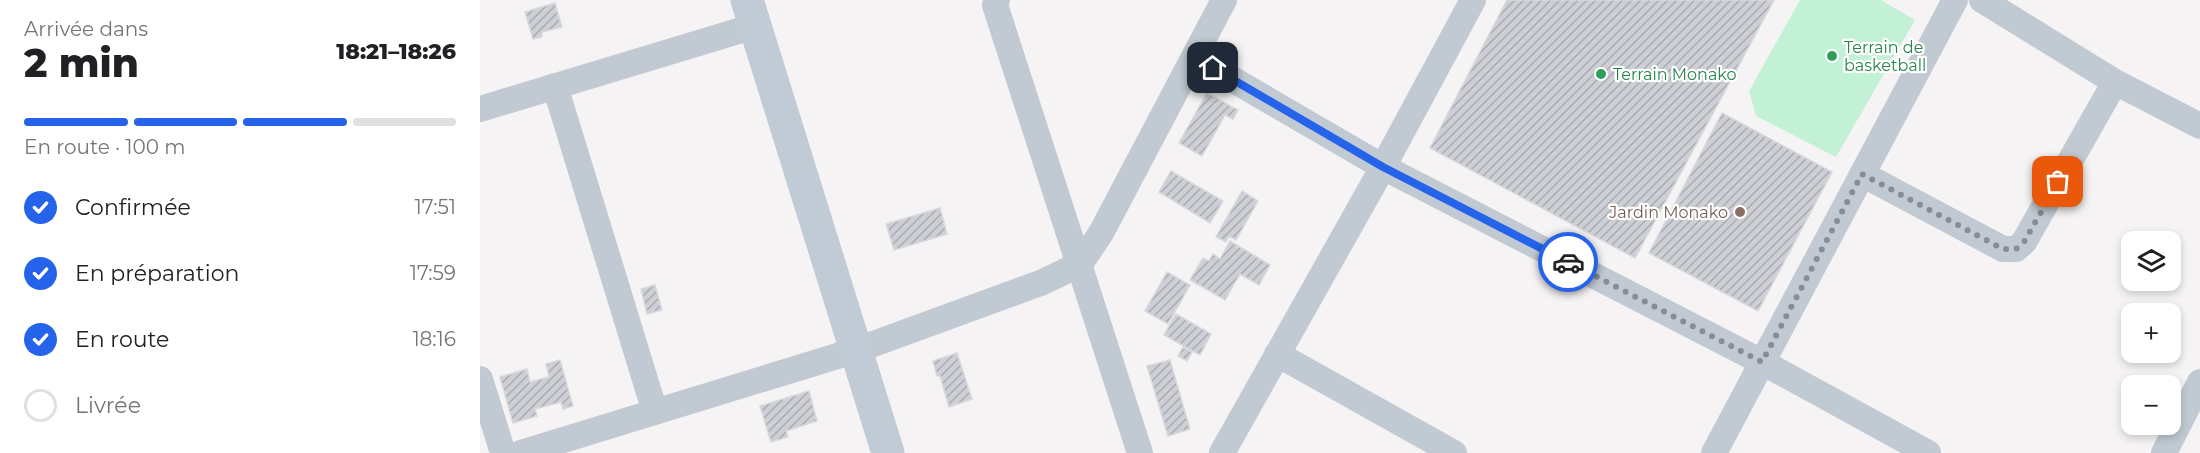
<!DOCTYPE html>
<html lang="fr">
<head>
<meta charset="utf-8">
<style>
  body { margin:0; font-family:Montserrat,sans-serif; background:#f2f2f2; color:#202124; height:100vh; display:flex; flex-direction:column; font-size:22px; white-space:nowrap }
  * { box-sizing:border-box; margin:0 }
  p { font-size:20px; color:#757577 }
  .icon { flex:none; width:33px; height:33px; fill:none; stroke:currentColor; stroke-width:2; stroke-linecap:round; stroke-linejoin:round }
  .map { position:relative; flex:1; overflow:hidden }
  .side { display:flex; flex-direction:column; background:#fff; width:480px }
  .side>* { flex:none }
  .controls { position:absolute; left:1641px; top:231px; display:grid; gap:12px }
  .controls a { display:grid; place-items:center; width:60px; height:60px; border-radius:12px; background:#fff; box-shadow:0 3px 9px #0003; font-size:30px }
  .pin { position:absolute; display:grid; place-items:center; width:51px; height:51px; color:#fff; margin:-26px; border-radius:12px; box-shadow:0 3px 9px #0006 }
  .courier { position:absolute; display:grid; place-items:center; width:60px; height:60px; margin:-30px; border:4px solid #2563eb; border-radius:50%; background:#fff; color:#222; box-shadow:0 2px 8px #0007 }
  .headline em { font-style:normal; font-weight:800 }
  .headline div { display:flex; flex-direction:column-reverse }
  .headline { display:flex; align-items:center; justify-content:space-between; height:102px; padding:0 24px }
  h1 { font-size:39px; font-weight:800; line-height:45px }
  .bar { display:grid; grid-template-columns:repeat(4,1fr); gap:9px 6px; align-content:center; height:72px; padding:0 24px }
  .bar i { height:8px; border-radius:4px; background:#e0e0e0 }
  .bar .selected { background:#2563eb }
  .bar p { grid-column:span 4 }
  ol { padding:0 24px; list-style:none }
  li { display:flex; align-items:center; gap:18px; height:66px }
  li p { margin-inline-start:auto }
  li .icon { padding:6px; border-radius:50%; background:#2563eb; color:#fff; stroke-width:4 }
  li:last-child { color:#757577 }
  li i { width:33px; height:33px; border:3px solid #e0e0e0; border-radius:50% }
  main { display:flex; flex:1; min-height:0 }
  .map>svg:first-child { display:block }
  .garden { fill:#c3f1d5 }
  .building { fill:url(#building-hatch); stroke:#d7d9de; stroke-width:1.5 }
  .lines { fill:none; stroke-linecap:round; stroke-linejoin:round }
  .street { stroke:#c1cad2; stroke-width:26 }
  .secondary { stroke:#c1cbd6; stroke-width:33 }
  .done { stroke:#868d94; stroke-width:6; stroke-dasharray:0 10.8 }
  .route { stroke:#2563eb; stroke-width:8 }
  .leisure-dot { fill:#2e9e5b; stroke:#fff; stroke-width:2 }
  .education-dot { fill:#8d6e63; stroke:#fff; stroke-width:2 }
  .labels { text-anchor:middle; stroke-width:4.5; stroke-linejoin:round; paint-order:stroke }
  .leisure-label { font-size:16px; fill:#27864d; stroke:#fff; text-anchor:start }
  .education-label { font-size:16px; fill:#785e54; stroke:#fff; text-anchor:end }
</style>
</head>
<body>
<main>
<section class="side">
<div class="headline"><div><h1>2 min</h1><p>Arrivée dans</p></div><em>18:21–18:26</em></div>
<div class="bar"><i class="selected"></i><i class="selected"></i><i class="selected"></i><i></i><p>En route · 100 m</p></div>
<ol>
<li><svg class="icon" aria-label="check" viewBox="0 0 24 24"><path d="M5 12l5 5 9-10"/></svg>Confirmée<p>17:51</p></li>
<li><svg class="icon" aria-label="check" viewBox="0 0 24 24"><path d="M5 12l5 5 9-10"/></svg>En préparation<p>17:59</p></li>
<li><svg class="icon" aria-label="check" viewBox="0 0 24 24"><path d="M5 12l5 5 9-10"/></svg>En route<p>18:16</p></li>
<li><i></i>Livrée</li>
</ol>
</section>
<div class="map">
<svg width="1720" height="453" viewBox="0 0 1720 453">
  <defs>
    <pattern id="building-hatch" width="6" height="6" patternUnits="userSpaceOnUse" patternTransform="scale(1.5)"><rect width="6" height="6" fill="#cdcfd5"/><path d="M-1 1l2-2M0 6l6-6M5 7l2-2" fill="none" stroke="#a8abb0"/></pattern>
  </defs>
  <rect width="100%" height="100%" fill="#f5f3f3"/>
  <!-- garden -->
  <path class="garden" d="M1320,0H1401L1435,20L1356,157L1276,116L1269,91Z"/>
  <!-- building -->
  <path class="building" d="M1027,0H1294L1155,258L950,148Z
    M75,3L82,27L62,32V37L53,39L45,12Z
    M727,93L758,110L753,119L745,115L722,156L699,143Z
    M1242,113L1352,172L1278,311L1169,253Z
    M691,171L743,201L730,223L679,192Z
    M762,191L778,201L756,240L749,236L746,242L736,237Z
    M460,208L467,234L414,250L406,224Z
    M750,241L790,265L779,285L760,274L745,300L710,280L723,258L729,261L733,254L740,259Z
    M687,272L710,285L688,324L665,311Z
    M175,285L182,310L167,314L161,289Z
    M696,314L731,334L720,355L684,335Z
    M703,347L712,352L707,361L698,356Z
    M477,353L492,399L469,407L460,376H457L453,361Z
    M80,360L93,406L83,409L81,402L55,409L57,416L33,423L20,377L47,369L50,382L69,377L66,364Z
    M690,360L710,429L688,436L667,366Z
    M329,391L337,421L306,431L308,437L291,442L280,406Z"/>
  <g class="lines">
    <!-- street -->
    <path class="street" d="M517,0L515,5L660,453
      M1502,0L1635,82L1720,126
      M714,57L903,167L1282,362L1448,453
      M75,86L175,412
      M0,109L275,26
      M1382,174L1523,249H1536L1544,242L1635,82
      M797,354L974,453
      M0,379L23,453
      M41,453L377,350L563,282L600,264L621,233L744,0
      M742,453L903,167L993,0
      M1234,453L1475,0
      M1684,453L1720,382"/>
    <!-- secondary -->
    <path class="secondary" d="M267,0L408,453"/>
  </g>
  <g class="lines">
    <!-- done -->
    <path class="done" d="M1088,262L1282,362L1382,174L1523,249H1536L1544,242L1578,182"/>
    <!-- route -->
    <path class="route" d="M733,68L903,167L1088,262"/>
  </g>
  <!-- markers -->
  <g class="leisure-dot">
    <circle cx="1352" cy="56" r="6"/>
    <circle cx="1121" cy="74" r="6"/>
  </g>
  <circle class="education-dot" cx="1260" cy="212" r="6"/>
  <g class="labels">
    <!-- leisure labels -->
    <g class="leisure-label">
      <text x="1364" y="53">Terrain de<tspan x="1364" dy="18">basketball</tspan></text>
      <text x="1133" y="80">Terrain Monako</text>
    </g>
    <!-- education labels -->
    <g class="education-label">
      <text x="1248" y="218">Jardin Monako</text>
    </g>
  </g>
</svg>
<div class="controls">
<a><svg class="icon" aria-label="layers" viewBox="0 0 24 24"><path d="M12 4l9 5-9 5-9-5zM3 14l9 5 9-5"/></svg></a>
<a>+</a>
<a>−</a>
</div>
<div class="pin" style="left:1578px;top:182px;background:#ea580c"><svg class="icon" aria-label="bag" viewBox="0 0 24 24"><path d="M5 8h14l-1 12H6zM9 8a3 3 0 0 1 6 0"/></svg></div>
<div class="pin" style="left:733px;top:68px;background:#1f2937"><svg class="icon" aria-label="home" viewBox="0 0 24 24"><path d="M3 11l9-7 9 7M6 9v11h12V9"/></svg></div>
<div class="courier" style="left:1088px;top:262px"><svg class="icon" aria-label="car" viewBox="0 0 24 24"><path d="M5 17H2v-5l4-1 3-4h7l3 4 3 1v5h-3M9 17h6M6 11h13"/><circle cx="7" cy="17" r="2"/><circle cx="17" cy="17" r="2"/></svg></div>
</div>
</main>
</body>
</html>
